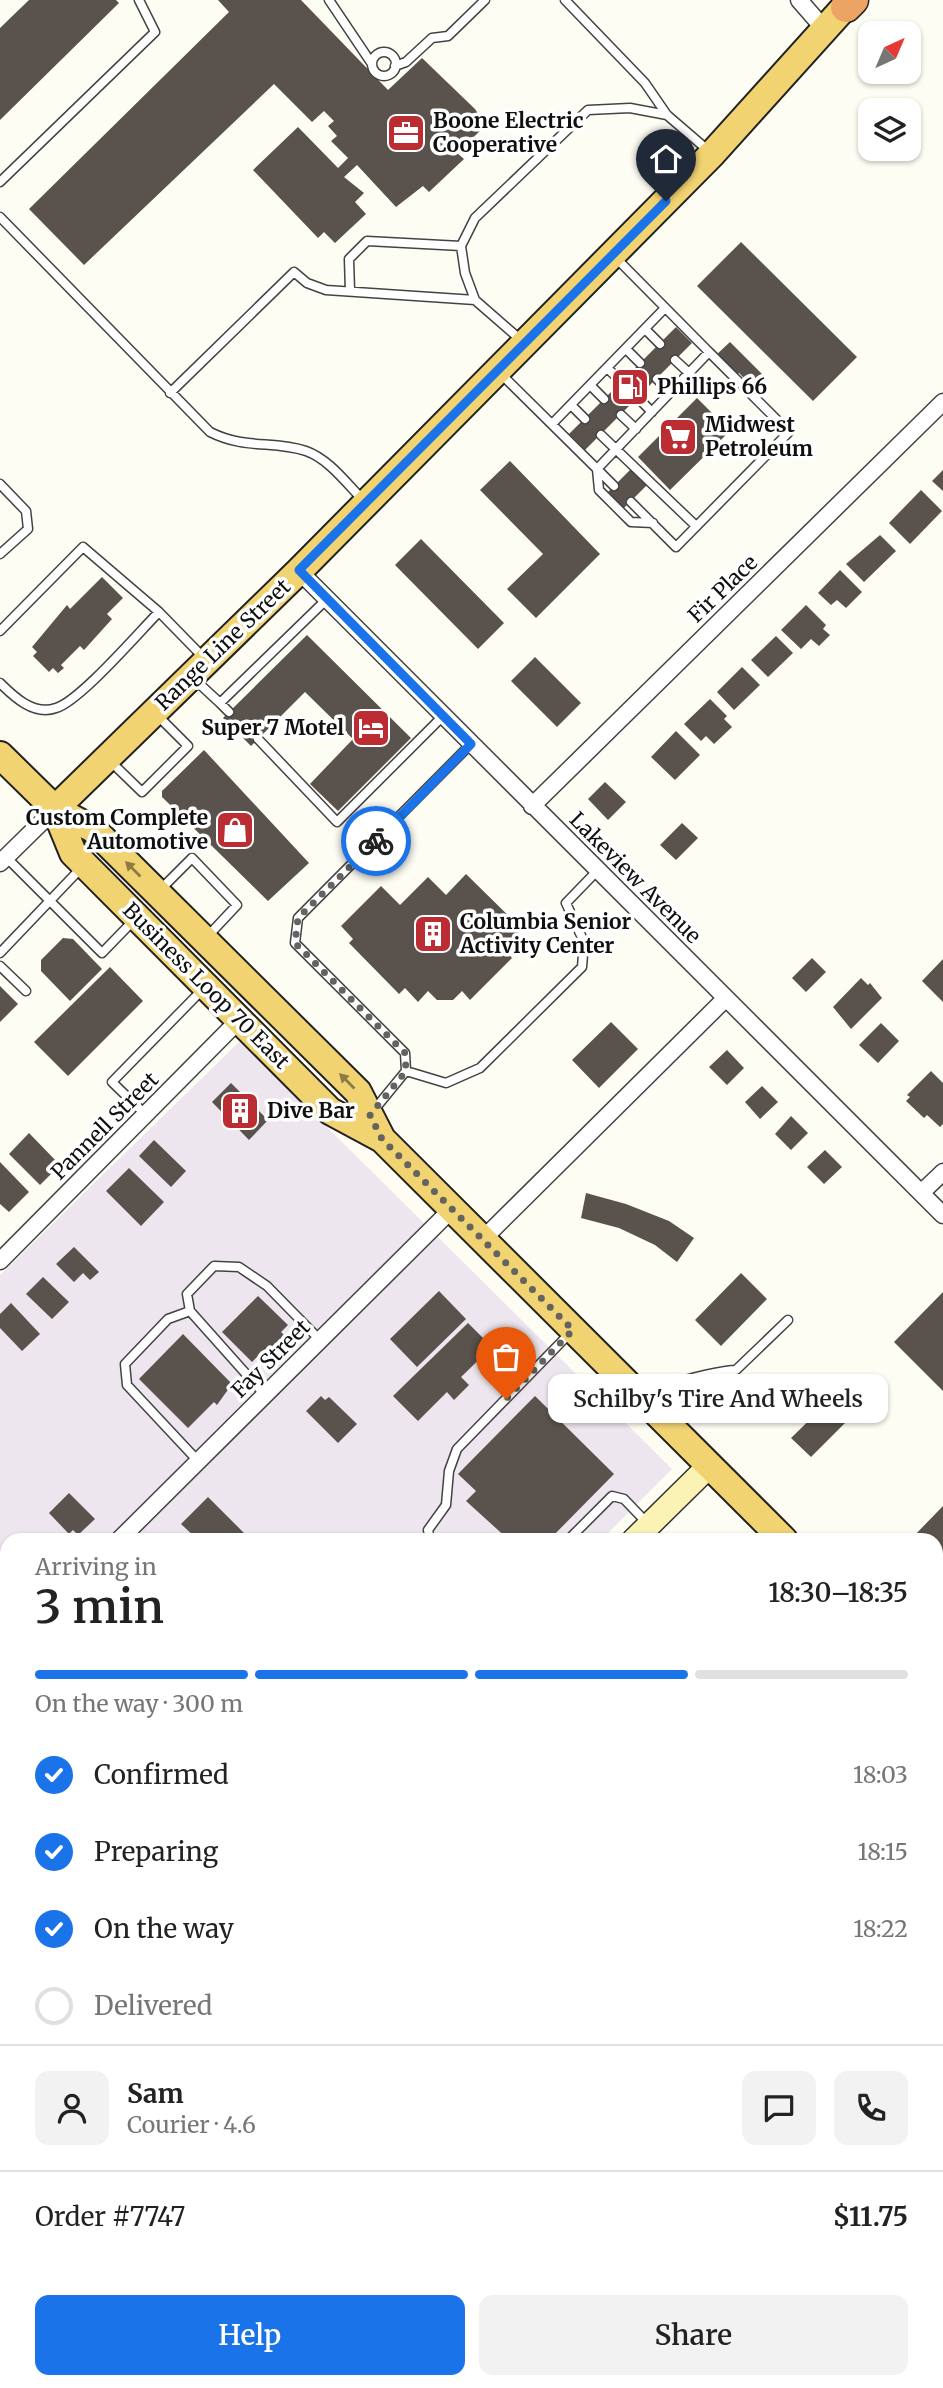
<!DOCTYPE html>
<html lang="en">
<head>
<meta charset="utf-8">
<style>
  body { margin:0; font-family:Merriweather,serif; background:#f2f2f2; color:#222; height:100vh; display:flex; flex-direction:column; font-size:26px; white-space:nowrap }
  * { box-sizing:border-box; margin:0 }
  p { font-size:23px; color:#767676 }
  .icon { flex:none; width:38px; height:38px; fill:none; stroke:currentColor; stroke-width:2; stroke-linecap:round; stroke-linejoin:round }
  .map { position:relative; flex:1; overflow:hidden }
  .panel { position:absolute; left:0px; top:1533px; width:943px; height:856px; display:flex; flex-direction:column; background:#fff; border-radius:21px 21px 0 0; box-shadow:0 2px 5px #0004 }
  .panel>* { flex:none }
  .needle { width:46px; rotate:44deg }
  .controls { position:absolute; left:858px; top:21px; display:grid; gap:14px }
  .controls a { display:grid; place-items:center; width:63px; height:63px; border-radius:14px; background:#fff; box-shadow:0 2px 5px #0004; font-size:35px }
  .pin { position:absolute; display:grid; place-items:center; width:60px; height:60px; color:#fff; margin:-72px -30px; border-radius:50% 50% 50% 0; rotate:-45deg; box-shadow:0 0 7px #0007 }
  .pin .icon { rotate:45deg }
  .courier { position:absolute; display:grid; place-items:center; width:70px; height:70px; margin:-35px; border:5px solid #1a73e8; border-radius:50%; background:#fff; color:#222; box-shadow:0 2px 9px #0007 }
  .bubble { position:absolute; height:49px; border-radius:14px; background:#fff; box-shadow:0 2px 5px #0004; font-size:23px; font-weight:600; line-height:49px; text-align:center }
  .headline em { font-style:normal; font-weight:600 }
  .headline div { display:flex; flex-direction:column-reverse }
  .headline { display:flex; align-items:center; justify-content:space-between; height:119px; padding:0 35px }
  h1 { font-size:46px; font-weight:600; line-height:52px }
  .bar { display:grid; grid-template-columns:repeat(4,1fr); gap:10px 7px; align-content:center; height:84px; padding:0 35px }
  .bar i { height:9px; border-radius:5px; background:#e0e0e0 }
  .bar .active { background:#1a73e8 }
  .bar p { grid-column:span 4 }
  .line { display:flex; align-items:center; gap:18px; padding:0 35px; border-top:2px solid #e0e0e0 }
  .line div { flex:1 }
  .round { display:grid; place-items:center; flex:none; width:74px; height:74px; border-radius:14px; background:#f2f2f2 }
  ol { padding:0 35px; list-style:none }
  li { display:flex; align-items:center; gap:21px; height:77px }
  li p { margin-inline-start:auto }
  li .icon { padding:7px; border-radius:50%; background:#1a73e8; color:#fff; stroke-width:4 }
  li:last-child { color:#767676 }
  li i { width:38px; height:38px; border:4px solid #e0e0e0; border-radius:50% }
  .action { display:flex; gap:14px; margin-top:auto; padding:14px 35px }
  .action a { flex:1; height:80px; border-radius:14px; background:#1a73e8; color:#fff; font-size:28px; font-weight:600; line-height:80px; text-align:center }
  .action a+a { background:#f2f2f2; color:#222 }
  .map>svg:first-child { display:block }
  .industrial { fill:#ede6ee }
  .building { fill:#59524d }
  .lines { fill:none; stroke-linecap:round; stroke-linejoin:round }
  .service-casing { stroke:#434343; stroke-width:11 }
  .minor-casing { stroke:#434343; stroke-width:19 }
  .secondary-casing { stroke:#323232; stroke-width:26 }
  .primary-casing { stroke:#212121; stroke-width:30 }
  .motorway-casing { stroke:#212121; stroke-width:33 }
  .service { stroke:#fff; stroke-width:8 }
  .minor { stroke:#fff; stroke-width:16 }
  .secondary { stroke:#fbf3b3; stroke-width:23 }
  .primary { stroke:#f2d371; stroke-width:26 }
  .motorway { stroke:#eda363; stroke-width:30 }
  .oneway { fill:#8c7b45 }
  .done { stroke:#636360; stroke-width:7; stroke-dasharray:0 12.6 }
  .route { stroke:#1a73e8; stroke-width:9 }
  .labels { text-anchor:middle; stroke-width:7; stroke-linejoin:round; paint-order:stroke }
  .poi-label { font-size:21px; font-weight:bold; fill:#101010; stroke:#fff; text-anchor:start }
  .street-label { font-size:21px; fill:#101010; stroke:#fff }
</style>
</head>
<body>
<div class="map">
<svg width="943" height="2388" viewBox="0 0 943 2388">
  <rect width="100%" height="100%" fill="#fefdf4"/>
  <!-- industrial -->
  <path class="industrial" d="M240,1041L672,1469L601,1540H7V2131L0,2138V1275Z"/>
  <!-- building -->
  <path class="building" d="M29,0H116L119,3L0,120V28Z
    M218,0H301L388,90L422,58L475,109L481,118L475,122L482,129L457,153L464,159L429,192L423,186L396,207L357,165L344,177L364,193L355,202L366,214L335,243L324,232L318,238L253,170L298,127L338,168L348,158L331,141L337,136L328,126L334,121L324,111L312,122L274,84L84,265L29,209L229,12Z
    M741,242L857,357L813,401L697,286Z
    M676,327L692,343L585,450L569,434Z
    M730,342L762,374L751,385L739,373L735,376L715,356Z
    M697,398L730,431L670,490L638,457Z
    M510,461L600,554L536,618L507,589L543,554L480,490Z
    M632,468L648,484L624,508L608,492Z
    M943,470V491L932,481Z
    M921,490L942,511L910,544L889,523Z
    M880,535L896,551L864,582L846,564Z
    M421,539L504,623L478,649L395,565Z
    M840,570L862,592L846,608L837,600L831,605L818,593Z
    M102,577L123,598L107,614L112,619L84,650L80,646L61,665L64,668L58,673L53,668L49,672L33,656L37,652L32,647L67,605L70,609Z
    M806,605L826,625L823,629L830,635L819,646L811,639L801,649L781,630Z
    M307,635L411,738L338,811L310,784L353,739L305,692L251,746L223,718Z
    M776,636L793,653L768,677L751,660Z
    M535,657L581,703L557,727L511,681Z
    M742,667L760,685L734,710L717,692Z
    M710,699L727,716L724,719L732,727L714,744L706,736L701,741L684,724Z
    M676,731L700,755L675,780L651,757Z
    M204,750L309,863L268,901L162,797V791Z
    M605,782L626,802L608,820L588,799Z
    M682,823L698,838L676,860L660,845Z
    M466,874L522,929L503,948L512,958L470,1000L462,991L453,1000H437L428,991L418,1002L405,988L399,994L349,943L353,939L341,926L381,886L400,905L428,877L446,895Z
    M63,938L73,939L102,969L70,1001L41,971V960Z
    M812,958L826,972L806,992L792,978Z
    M943,959V1002L922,981Z
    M110,967L143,1001L68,1076L34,1042Z
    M861,978L868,985L870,983L882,998L851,1029L833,1007Z
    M0,986L18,1004L0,1022Z
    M611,1022L638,1049L599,1088L572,1060Z
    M881,1023L899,1041L878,1063L859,1045Z
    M727,1050L744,1068L727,1085L709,1067Z
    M931,1071L943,1083V1124L940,1127L927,1115L924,1118L906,1101L910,1097L907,1095Z
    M231,1083L268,1120L249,1140L212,1102Z
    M762,1086L778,1102L760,1119L745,1102Z
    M791,1116L808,1133L791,1150L775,1134Z
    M29,1133L60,1165L40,1185L9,1154Z
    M154,1140L186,1171L171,1187L139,1156Z
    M825,1150L842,1167L824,1184L807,1167Z
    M0,1162L29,1192L9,1212L0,1204Z
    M129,1168L164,1202L141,1226L106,1191Z
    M586,1193L626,1204L669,1221L694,1238L677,1262L655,1245L619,1228L581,1218Z
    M74,1247L99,1272L90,1280L83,1273L74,1282L56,1264Z
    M741,1273L767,1299L721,1346L695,1320Z
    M43,1277L69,1302L52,1319L26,1294Z
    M439,1291L466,1319L417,1367L390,1339Z
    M943,1292V1391L894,1342Z
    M258,1296L288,1325L281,1332L285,1336L262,1359L258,1356L252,1362L222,1332Z
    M11,1303L40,1334L22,1351L0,1328V1314Z
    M468,1323L492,1347L461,1377L469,1385L454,1400L447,1392L418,1421L393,1396Z
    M183,1334L232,1384L217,1405L214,1402L188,1428L139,1379Z
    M321,1396L325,1400L329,1397L357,1424L338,1443L306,1411Z
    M535,1396L614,1474L549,1540H509L466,1501L476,1491L458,1474Z
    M831,1399L850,1418L811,1457L791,1438Z
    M69,1493L95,1519L78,1535L73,1530L69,1534L49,1513Z
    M208,1497L251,1540H198L181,1524Z
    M943,1506V1556L936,1563V1540H910Z
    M2,1552L7,1557V1594L0,1590Z"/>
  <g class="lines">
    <defs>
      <path id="service" d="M329,0L372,64
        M565,0L645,83L667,115L710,152
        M372 64a12 12 0 1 1 24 0a12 12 0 1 1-24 0Z
        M395,66L406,62L432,38L448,36L485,0
        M0,182L155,32L139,0
        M0,217L210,432C246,450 272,440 306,451C329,459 347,484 364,501
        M350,291L349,259L367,241L461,246
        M645,329L660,344
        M522,341L475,300L465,273L461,246L475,218L588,110L630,108L667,115
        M626,349L640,363
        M675,360L689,373
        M607,368L622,382
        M499,372L597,469L709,352L616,258
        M657,379L670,392
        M590,385L604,399
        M170,393L294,272L307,283L326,290L475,300
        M638,398L652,412
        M571,405L585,419
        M621,415L636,429
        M552,424L665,308
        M601,435L696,526
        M597,469L599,490L631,522L653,523
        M597,469L614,486
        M0,484L26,511L28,529L0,554
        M631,502L676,547L789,432L709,352
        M0,631L83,547L159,612
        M193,678L220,703L327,599
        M0,683C14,697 34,716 56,708C80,701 139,632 159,612L203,657
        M220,703L229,712
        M258,739L337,822L443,716
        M109,760L142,792L188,746L157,715
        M6,857L102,953L135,919
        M160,890L192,858L237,905L206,938
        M0,953L83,866
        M0,966L26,991
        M406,1071L446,1083L480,1068L582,967L584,942L566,903L597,871
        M374,1110L406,1071L405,1053L295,943L298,918L471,744
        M146,1115L112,1082L204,988
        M190,1311L168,1319L125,1364L127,1385L198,1461
        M265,1395L190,1311L187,1294L214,1266L239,1267L267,1286L320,1340
        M654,1406C661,1399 669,1388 678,1383C688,1378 724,1370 736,1370L788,1320
        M430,1540L428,1530L446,1505L449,1471L457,1449L571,1332
        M568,1540L612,1496L624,1499L647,1523"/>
      <path id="minor" d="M799,0L826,31
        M299,571L943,1215
        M532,806L943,402
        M0,863L55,809
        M921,1193L943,1172
        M482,1240L726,998
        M0,1261L240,1019
        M119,1540L452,1209
        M0,1638L7,1645"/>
      <path id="secondary" d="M634,1540L710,1465
        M0,2172L7,2165"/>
      <path id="primary" d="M0,755L55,809L93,829L358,1092L382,1139L784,1540
        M55,809L299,571L712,154L851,0
        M55,809L73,853L330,1111L382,1139
        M936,1692L943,1699"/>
      <path id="motorway" d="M846,7L853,0"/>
    </defs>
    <!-- service casing -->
    <use href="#service" class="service-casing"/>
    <!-- minor casing -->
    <use href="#minor" class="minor-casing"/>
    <!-- secondary casing -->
    <use href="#secondary" class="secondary-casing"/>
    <!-- primary casing -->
    <use href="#primary" class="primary-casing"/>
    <!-- motorway casing -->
    <use href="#motorway" class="motorway-casing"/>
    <!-- service -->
    <use href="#service" class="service"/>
    <!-- minor -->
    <use href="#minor" class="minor"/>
    <!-- secondary -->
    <use href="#secondary" class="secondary"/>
    <!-- primary -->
    <use href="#primary" class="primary"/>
    <!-- motorway -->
    <use href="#motorway" class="motorway"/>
  </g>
  <!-- one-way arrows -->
  <defs><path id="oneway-solid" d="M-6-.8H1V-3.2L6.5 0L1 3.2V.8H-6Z" transform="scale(1.75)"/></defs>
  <g class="oneway">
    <use href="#oneway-solid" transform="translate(133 869) rotate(-135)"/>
    <use href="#oneway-solid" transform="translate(347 1081) rotate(-135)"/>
  </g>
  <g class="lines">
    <!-- done -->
    <path class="done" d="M376,841L298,918L295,943L405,1053L406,1071L370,1115L382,1139L573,1330L506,1399"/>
    <!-- route -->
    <path class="route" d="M376,841L471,744L299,570L666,201"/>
  </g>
  <!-- icons -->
  <defs>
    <symbol id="office-square" viewBox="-11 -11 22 22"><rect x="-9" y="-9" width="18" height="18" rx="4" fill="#bb2d33" stroke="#fff"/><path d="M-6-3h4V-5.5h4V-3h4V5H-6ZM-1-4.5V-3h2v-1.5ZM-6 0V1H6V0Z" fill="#fff"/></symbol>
    <symbol id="fuel-square" viewBox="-11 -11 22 22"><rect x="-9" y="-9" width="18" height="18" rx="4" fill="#bb2d33" stroke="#fff"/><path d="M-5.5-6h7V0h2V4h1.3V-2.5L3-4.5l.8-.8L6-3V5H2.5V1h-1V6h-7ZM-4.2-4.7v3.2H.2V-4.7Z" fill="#fff"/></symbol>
    <symbol id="supermarket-square" viewBox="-11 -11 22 22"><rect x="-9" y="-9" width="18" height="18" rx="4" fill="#bb2d33" stroke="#fff"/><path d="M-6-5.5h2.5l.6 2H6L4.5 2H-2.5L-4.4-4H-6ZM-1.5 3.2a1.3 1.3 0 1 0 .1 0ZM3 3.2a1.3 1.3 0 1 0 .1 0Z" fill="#fff"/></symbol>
    <symbol id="hotel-square" viewBox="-11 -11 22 22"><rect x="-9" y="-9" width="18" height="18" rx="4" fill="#bb2d33" stroke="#fff"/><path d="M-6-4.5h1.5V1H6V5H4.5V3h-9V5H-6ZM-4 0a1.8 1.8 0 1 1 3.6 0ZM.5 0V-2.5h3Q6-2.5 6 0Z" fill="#fff"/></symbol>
    <symbol id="shop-square" viewBox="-11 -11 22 22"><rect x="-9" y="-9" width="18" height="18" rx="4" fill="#bb2d33" stroke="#fff"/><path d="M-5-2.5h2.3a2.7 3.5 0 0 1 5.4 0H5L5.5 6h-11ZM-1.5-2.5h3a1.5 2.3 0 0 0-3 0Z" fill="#fff"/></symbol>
    <symbol id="building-square" viewBox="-11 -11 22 22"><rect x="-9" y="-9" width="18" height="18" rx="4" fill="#bb2d33" stroke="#fff"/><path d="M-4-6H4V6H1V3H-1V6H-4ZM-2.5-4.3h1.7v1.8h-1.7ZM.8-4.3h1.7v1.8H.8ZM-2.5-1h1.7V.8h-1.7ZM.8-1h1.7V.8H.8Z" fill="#fff"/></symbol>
  </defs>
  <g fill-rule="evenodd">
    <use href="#office-square" x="384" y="111" width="44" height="44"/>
    <use href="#fuel-square" x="608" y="365" width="44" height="44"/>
    <use href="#supermarket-square" x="656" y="415" width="44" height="44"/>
    <use href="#hotel-square" x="349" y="706" width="44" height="44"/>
    <use href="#shop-square" x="213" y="808" width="44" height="44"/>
    <use href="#building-square" x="411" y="912" width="44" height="44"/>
    <use href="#building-square" x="218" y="1089" width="44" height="44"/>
  </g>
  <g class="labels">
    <!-- poi labels -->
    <g class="poi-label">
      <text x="433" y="128">Boone Electric<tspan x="433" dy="24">Cooperative</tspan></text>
      <text x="657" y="394">Phillips 66</text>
      <text x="705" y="432">Midwest<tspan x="705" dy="24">Petroleum</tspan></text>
      <text x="344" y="735" text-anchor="end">Super 7 Motel</text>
      <text x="208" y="825" text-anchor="end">Custom Complete<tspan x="208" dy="24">Automotive</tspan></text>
      <text x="460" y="929">Columbia Senior<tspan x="460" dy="24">Activity Center</tspan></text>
      <text x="267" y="1118">Dive Bar</text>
    </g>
    <!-- street labels -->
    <g class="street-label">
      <text transform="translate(723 589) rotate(-44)" y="7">Fir Place</text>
      <text transform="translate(223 645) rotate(-44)" y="7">Range Line Street</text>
      <text transform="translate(635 878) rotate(45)" y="7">Lakeview Avenue</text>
      <text transform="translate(206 986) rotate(45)" y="7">Business Loop 70 East</text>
      <text transform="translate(105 1126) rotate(-45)" y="7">Pannell Street</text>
      <text transform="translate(271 1359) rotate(-45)" y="7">Fay Street</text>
    </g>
  </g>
</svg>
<div class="controls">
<a><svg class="needle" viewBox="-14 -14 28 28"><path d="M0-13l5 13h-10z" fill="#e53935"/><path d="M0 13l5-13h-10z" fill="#767676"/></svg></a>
<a><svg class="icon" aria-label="layers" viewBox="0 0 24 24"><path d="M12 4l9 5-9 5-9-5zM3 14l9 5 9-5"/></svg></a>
</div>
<div class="pin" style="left:506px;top:1399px;background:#ea580c"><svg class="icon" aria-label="bag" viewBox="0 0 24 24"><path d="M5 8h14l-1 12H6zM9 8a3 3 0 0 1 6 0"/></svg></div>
<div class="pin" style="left:666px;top:201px;background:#1f2937"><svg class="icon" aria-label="home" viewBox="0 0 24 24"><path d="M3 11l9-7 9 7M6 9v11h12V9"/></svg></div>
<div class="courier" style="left:376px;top:841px"><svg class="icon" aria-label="bike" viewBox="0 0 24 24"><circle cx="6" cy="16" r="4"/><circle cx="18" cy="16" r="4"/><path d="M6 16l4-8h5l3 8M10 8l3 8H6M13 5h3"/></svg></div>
<div class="bubble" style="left:548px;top:1374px;width:340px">Schilby's Tire And Wheels</div>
<section class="panel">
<div class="headline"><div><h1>3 min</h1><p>Arriving in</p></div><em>18:30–18:35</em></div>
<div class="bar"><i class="active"></i><i class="active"></i><i class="active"></i><i></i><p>On the way · 300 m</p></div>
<ol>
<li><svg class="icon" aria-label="check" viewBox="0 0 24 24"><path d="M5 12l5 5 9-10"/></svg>Confirmed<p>18:03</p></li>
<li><svg class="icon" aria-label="check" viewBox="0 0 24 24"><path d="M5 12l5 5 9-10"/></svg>Preparing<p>18:15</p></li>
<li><svg class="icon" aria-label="check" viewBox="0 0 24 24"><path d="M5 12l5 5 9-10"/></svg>On the way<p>18:22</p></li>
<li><i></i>Delivered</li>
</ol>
<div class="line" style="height:126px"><a class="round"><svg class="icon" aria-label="person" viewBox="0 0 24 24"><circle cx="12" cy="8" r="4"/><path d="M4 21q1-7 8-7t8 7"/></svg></a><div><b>Sam</b><p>Courier · 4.6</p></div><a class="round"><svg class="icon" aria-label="chat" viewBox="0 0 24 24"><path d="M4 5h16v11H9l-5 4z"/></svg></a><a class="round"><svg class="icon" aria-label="phone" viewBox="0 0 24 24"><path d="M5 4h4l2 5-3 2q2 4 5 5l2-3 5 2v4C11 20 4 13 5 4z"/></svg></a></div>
<div class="line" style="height:91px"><div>Order #7747</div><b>$11.75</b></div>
<div class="action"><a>Help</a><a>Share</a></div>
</section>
</div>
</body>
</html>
